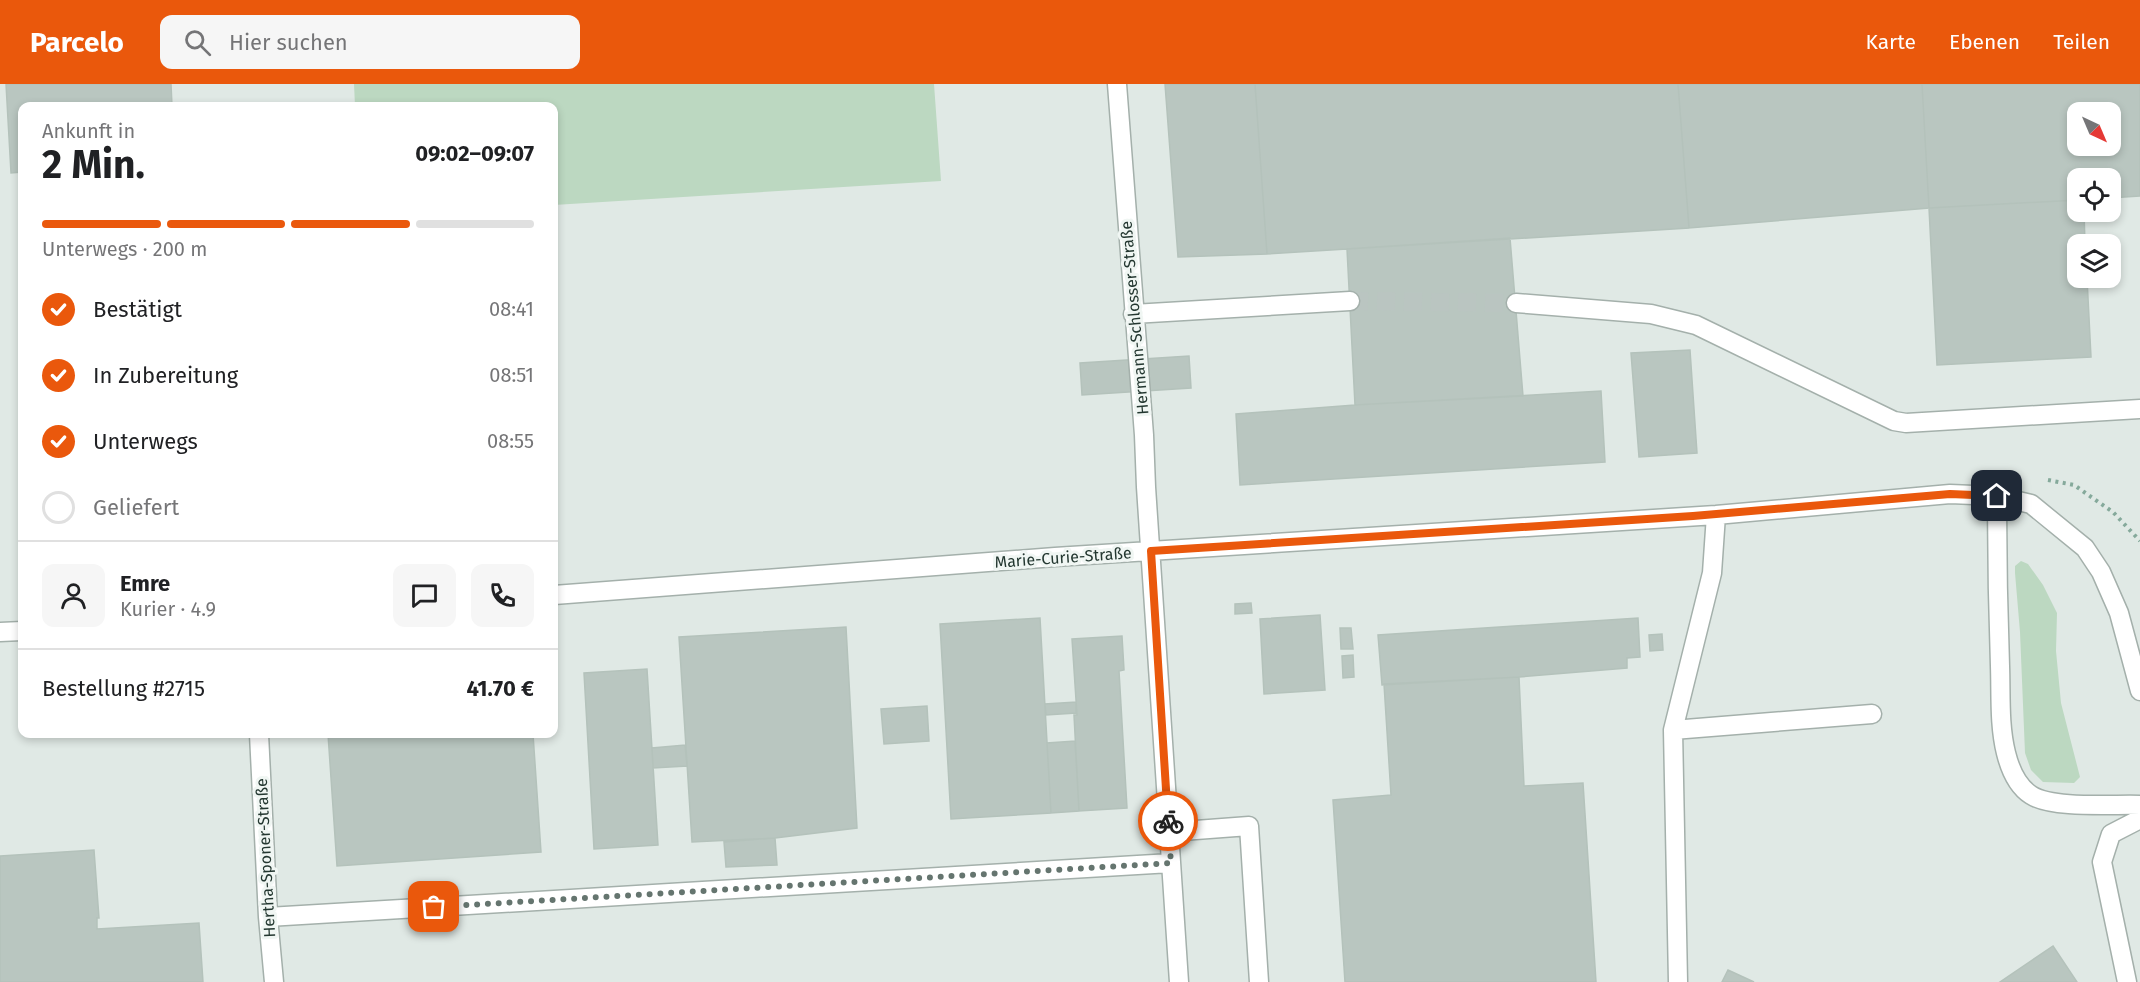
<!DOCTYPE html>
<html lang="de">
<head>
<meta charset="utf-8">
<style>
  body { margin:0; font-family:"Fira Sans",sans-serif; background:#f6f6f6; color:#202124; height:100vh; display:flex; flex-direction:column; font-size:22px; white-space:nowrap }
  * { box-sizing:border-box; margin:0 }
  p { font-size:20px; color:#757577 }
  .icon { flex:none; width:33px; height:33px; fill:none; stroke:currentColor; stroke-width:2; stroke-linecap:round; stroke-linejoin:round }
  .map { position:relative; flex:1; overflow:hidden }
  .drawer { position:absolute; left:18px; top:18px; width:540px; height:636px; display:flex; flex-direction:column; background:#fff; border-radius:12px; box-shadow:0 3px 9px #0003 }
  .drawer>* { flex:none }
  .needle { width:39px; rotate:136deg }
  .fabs { position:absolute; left:2067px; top:18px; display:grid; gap:12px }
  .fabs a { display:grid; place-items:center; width:54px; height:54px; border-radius:12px; background:#fff; box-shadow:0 3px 9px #0003; font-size:30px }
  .pin { position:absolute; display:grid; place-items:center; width:51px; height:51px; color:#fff; margin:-26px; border-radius:12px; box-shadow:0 3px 9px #0006 }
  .courier { position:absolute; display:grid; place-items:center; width:60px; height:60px; margin:-30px; border:4px solid #ea580c; border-radius:50%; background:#fff; color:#222; box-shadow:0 2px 8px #0007 }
  .summary em { font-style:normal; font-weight:700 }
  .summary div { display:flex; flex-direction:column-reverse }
  .summary { display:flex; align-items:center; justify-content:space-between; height:102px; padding:0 24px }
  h1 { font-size:39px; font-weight:700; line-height:45px }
  .bar { display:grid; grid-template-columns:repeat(4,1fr); gap:9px 6px; align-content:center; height:72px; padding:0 24px }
  .bar i { height:8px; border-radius:4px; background:#e0e0e0 }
  .bar .current { background:#ea580c }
  .bar p { grid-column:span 4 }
  .line { display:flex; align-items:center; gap:15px; padding:0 24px; border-top:2px solid #e0e0e0 }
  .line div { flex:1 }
  .round { display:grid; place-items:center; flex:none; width:63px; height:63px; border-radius:12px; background:#f6f6f6 }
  ol { padding:0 24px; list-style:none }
  li { display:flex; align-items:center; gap:18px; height:66px }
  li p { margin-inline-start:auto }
  li .icon { padding:6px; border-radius:50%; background:#ea580c; color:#fff; stroke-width:4 }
  li:last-child { color:#757577 }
  li i { width:33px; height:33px; border:3px solid #e0e0e0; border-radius:50% }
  header { display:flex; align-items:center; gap:36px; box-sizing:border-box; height:84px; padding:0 30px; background:#ea580c; color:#fff }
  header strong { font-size:28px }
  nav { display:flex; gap:33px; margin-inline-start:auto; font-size:21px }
  .search { width:420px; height:54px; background:#f6f6f6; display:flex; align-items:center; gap:15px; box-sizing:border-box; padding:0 21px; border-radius:12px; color:#757577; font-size:22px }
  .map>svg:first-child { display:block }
  .green { fill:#bcd8c1 }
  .building { fill:#b9c6c0; stroke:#b4c2bb; stroke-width:1.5; fill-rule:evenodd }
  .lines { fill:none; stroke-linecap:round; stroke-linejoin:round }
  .minor-tunnel { stroke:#bac5c1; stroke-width:18; stroke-dasharray:18 9; stroke-linecap:butt }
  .minor-casing { stroke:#a4b0ab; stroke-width:21 }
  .path { stroke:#85a99b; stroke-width:4; stroke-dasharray:3 4.5; stroke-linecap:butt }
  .minor { stroke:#fff; stroke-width:18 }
  .done { stroke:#65756f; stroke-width:6; stroke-dasharray:0 10.8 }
  .route { stroke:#ea580c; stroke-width:8 }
  .labels { text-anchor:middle; stroke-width:6; stroke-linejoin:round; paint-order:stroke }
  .street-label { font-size:16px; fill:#233730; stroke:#f0f6f3 }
</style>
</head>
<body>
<header>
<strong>Parcelo</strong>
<div class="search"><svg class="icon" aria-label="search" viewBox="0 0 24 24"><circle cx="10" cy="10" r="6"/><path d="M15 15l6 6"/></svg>Hier suchen</div>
<nav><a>Karte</a><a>Ebenen</a><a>Teilen</a></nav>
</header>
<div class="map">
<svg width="2140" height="898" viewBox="0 0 2140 898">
  <rect width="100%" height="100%" fill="#e0e9e5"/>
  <!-- green -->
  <path class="green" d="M354,0H934L941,97L554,121V22H355Z
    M2021,477L2028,480L2043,501L2057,529L2056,567L2061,619L2080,693L2074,699L2043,698L2031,686L2025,669L2020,548L2015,489V482Z"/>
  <!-- building -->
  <path class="building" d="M6,0H171L172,22H22V88L11,89Z
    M1165,0H1255L1267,170L1178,173Z
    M1255,0H1678L1689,144L1267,170Z
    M1678,0H1922L1929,124L1689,144Z
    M1922,0H2140V112L2110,114V94H2078V116L1929,124ZM2078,28H2110V62H2078Z
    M2078,116V128H2084L2085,160H2078V194H2087L2091,273L1937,281L1929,124Z
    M1510,154L1523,312L1355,321L1347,165Z
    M1690,266L1697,369L1639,373L1631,269Z
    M1189,272L1191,304L1082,311L1080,279Z
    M1601,307L1605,378L1240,401L1236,330L1355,321Z
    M1251,519L1252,529L1235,530V520Z
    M1320,531L1325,606L1264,610L1260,535Z
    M1040,534L1051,729L951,735L940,540Z
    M1638,534L1640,573L1627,574V584L1519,593L1382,601L1378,551Z
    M846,543L857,744L775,754L692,758L679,553Z
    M1340,544H1351L1353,565H1341Z
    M1662,550L1663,566L1650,567L1649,551Z
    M1122,552L1124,586L1119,587L1127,724L1079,727L1074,631H1077L1072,555Z
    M1353,571L1354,593L1343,594L1342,572Z
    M647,585L658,761L594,765L584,589Z
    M1519,593L1524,702L1583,699L1596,898H1345L1333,716L1391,711L1384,600Z
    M1076,618V629L1046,631L1045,620Z
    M927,622L929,657L884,660L881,625Z
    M328,650H533L541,768L337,782Z
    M1075,657L1079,727L1051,729L1047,659Z
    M685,661L687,682L653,684L652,664Z
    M775,754L777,781L726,783L724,758Z
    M94,766L99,834H97V845L199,839L203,898H0V772Z
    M2053,862L2077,898H2000Z
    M1728,886L1754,898H1722Z"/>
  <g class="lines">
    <!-- minor-tunnel -->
    <path class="minor-tunnel" d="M1350,217L1516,219"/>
    <defs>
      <path id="minor" d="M1117,0L1144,351L1146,403L1179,898
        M1516,219L1651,230L1696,241L1894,337L1906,339L2140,325
        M1133,230L1350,217
        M1997,412C1997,469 1998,526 2000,582C2001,611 1999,641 2006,669C2010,685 2017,702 2031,711C2052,725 2114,720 2140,721
        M554,511L1055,473L1716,431L1950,410L1997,412L2031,420L2085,464L2101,488L2119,529L2140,607
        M0,548L22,547
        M1673,646L1712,489L1716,431
        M259,650L268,833L274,898
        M1169,748L1249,742L1259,898
        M268,833L1171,779
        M1678,898L1673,646L1872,630
        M2127,898L2102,778L2111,750L2140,735"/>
    </defs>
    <!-- minor casing -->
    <use href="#minor" class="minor-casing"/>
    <!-- path -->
    <path class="path" d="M2048,396L2074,401L2113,428L2140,457"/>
    <!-- minor -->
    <use href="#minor" class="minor"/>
  </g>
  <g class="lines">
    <!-- done -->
    <path class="done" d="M434,823L1171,779L1168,737"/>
    <!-- route -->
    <path class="route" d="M1168,737L1151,467L1693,432L1950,410L1997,412"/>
  </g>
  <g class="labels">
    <!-- street labels -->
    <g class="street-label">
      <text transform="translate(1134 234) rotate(-95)" y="6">Hermann-Schlosser-Straße</text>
      <text transform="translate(1063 473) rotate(-4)" y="6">Marie-Curie-Straße</text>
      <text transform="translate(265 774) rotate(-93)" y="6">Hertha-Sponer-Straße</text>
    </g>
  </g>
</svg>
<div class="fabs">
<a><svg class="needle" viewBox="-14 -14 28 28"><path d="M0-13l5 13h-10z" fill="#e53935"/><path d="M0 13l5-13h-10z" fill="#757577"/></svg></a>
<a><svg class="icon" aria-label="locate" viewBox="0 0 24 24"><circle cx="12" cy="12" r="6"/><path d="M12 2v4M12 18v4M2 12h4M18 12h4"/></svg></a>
<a><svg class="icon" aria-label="layers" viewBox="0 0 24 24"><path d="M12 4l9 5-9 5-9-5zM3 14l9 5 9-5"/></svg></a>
</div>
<div class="pin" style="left:434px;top:823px;background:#ea580c"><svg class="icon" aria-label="bag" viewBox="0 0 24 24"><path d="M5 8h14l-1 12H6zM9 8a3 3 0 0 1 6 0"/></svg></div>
<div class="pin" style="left:1997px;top:412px;background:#1f2937"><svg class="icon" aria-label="home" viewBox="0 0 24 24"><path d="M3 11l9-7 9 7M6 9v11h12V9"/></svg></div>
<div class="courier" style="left:1168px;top:737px"><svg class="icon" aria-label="bike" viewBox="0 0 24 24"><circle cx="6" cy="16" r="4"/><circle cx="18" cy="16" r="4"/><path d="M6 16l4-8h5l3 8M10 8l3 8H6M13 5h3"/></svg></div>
<section class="drawer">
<div class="summary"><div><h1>2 Min.</h1><p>Ankunft in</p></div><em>09:02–09:07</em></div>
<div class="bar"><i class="current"></i><i class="current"></i><i class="current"></i><i></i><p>Unterwegs · 200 m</p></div>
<ol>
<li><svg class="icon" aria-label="check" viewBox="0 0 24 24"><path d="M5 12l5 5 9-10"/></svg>Bestätigt<p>08:41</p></li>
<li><svg class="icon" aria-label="check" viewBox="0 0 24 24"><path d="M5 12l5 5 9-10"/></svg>In Zubereitung<p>08:51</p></li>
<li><svg class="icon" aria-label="check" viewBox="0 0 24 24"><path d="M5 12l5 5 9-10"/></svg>Unterwegs<p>08:55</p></li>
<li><i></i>Geliefert</li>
</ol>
<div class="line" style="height:108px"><a class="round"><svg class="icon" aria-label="person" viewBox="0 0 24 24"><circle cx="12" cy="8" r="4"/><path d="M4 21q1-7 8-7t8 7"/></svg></a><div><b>Emre</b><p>Kurier · 4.9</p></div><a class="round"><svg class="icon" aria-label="chat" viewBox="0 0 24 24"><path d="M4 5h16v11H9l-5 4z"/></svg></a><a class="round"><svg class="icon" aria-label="phone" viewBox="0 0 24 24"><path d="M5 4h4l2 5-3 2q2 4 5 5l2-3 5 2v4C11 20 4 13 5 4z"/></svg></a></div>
<div class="line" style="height:78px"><div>Bestellung #2715</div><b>41.70 €</b></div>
</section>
</div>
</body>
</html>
